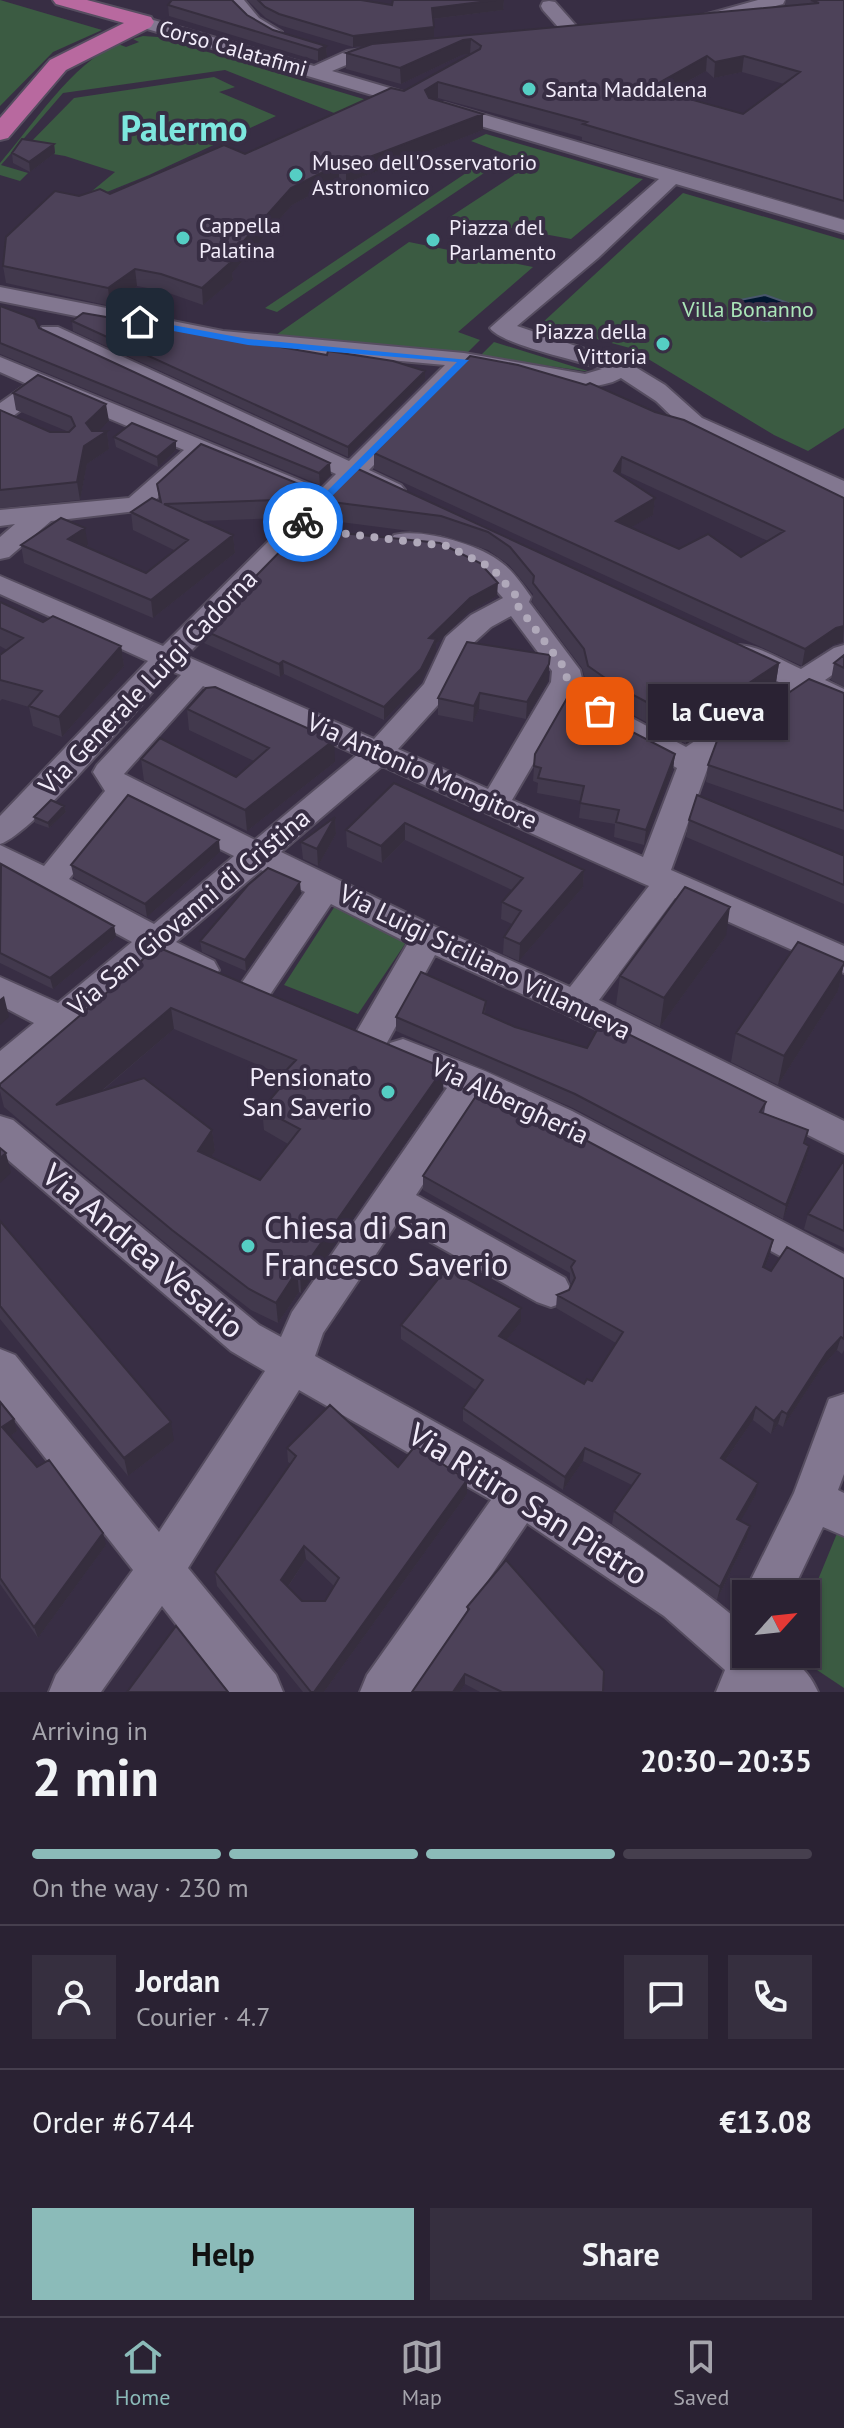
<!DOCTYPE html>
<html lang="en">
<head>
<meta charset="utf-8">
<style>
  body { margin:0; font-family:"PT Sans",sans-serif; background:#362f3f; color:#f1f3f6; height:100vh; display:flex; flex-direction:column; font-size:30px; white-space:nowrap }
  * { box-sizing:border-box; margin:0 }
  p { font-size:26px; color:#a5a4ac }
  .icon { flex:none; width:44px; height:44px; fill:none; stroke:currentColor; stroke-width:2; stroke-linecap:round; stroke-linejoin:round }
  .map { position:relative; height:1692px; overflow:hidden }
  .side { display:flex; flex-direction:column; background:#2a2233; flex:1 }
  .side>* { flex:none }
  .needle { width:52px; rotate:63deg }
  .tools { position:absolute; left:732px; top:1580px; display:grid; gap:16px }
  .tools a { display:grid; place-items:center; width:88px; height:88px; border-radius:0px; background:#2a2233; box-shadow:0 2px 6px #0004,0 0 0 2px #463f4e; font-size:40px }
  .pin { position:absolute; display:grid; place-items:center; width:68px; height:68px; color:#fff; margin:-34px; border-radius:16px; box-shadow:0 4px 12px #0006 }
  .courier { position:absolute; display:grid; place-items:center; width:80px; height:80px; margin:-40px; border:6px solid #1a73e8; border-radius:50%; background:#fff; color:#222; box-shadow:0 2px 10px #0007 }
  .bubble { position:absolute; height:56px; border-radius:0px; background:#2a2233; box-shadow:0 2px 6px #0004,0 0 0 2px #463f4e; font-size:26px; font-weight:800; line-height:56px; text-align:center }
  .overview em { font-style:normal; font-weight:800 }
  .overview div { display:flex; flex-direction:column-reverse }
  .overview { display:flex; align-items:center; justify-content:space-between; height:136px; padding:0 32px }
  h1 { font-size:52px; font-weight:800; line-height:60px }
  .bar { display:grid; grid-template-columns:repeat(4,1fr); gap:12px 8px; align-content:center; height:96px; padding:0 32px }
  .bar i { height:10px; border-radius:6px; background:#463f4e }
  .bar .active { background:#8bbbb9 }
  .bar p { grid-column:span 4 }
  .line { display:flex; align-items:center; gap:20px; padding:0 32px; border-top:2px solid #463f4e }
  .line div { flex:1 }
  .round { display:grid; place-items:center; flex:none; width:84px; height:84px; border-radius:0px; background:#362f3f }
  .action { display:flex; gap:16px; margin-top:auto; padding:16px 32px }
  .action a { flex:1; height:92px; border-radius:0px; background:#8bbbb9; color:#111; font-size:32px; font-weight:800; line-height:92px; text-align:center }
  .action a+a { background:#362f3f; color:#f1f3f6 }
  .tab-bar { display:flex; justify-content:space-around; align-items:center; height:112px; border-top:2px solid #463f4e; background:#2a2233; font-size:22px; color:#a5a4ac }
  .tab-bar a { display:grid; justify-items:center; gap:4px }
  .tab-bar .active { color:#8bbbb9 }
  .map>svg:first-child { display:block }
  .green { fill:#3b5b42 }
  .water { fill:#011730; stroke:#49576c; stroke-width:2 }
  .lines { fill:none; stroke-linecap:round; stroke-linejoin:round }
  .minor-casing { stroke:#564d60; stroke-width:4 }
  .major-casing { stroke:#564d60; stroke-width:4 }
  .minor { fill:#827790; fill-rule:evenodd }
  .major { fill:#b8699f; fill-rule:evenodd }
  .wall { fill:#42394d; fill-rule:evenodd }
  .shaded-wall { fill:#362e3e }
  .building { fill:#4d4259; stroke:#362e3e; stroke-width:2; fill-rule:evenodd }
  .route { fill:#1a73e8 }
  .done { stroke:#b0a9ba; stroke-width:8; stroke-dasharray:0 14.4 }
  .poi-dot { fill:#55cec4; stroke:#382e44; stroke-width:3 }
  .labels { text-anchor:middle; stroke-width:8; stroke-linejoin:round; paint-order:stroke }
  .far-street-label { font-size:22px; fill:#f1ebf9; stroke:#382e44 }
  .far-poi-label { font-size:22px; fill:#f1ebf9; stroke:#382e44; text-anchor:start }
  .far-park-label { font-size:22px; fill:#aae6b8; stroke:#382e44 }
  .street-label { font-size:26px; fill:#f1ebf9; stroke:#382e44 }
  .poi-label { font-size:26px; fill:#f1ebf9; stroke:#382e44; text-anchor:end }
  .near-poi-label { font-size:32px; fill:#f1ebf9; stroke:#382e44; text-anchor:start }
  .near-street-label { font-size:32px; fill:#f1ebf9; stroke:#382e44 }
  .far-town-label { font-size:36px; font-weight:bold; fill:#7de7de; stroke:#382e44 }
</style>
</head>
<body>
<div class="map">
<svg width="844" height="1692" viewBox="0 0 844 1692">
  <rect width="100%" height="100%" fill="#382e44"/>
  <!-- green -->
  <path class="green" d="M0,0L102,30L53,52L0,106Z
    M143,36L158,37L390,107L357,122L225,70L63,93L1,165L28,173L20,181L0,175V163C33,125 72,63 118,44L126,47L139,42L133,39Z
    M214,77L235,87L219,92L276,116L149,175L92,198L86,196L115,172L65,156L24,149L74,98Z
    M486,134L637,178L643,179L571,239L450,217L514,175L519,168V163L508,155L471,141Z
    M481,163L493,167L277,312L265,308Z
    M683,193L844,240V428L808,451L774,435L630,348L541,324Z
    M409,242L533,267L458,332L480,340L467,353L276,335Z
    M494,342L591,372L480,356Z
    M335,906L407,941L358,1014L284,985Z
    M838,1531L844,1533V1688L793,1654H806V1609Z"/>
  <!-- water -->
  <path class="water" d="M765,295L788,303L790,313C774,325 753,322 739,311L740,300Z"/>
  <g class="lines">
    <defs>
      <path id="minor" d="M227,0H244L259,18L282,32L273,37L247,26Z
        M758,0H785L783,4L710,24L701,19L704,15Z
        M549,1L555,2L579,29L582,33L579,37H567L543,10L541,6L543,2Z
        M143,17L314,66L347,51L395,45L398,49L395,53L358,60L332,71L410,94L412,98L410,102H396L137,26L134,22L137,18Z
        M444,103L844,220V233L676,184L598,258L517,326L632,365L665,385L702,418L844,481V498L684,428L656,401L621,378C585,399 510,375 469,368L369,470L401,485L405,490L401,495H383L356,483L186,656L374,739L424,684L446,637L471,615L503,598L482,574L441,553L394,547L390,541L394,535C423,528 478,544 502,563C513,571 523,586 531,597L529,602L580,670L584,687L615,709L686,747L781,683L728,658L724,652L728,646C751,640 780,660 801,669L834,648L844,645V667L825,680L844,689V709L805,694L712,756L671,870L844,946V973L675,898L599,1000L844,1121V1153L564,1013L435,955L384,1048L371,1052L358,1048L353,1038L408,943L331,904L265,1002L253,1006L241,1002L236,993L241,984L305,892L261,870L176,942L214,961L219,970L214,979L202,983L153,962L13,1082L0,1086V1051L34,1023L0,1005V977L58,1003L132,942L0,870V845L44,866L105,791L93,772L97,765L181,675L171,671C141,704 33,834 0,844V816L148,661L0,594V576L163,646L308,502L201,457L145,510L51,521L9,557L0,559V537L15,524L0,526V510L129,498L184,450L46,392L9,419L0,421V403L27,384L0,372V357L321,489L336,474L42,337L39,332L42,327H58L349,461L445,365L223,345L0,301V287L223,331L464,353L585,374L602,369C578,360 502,345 490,328L659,179L437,113L435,109L437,105ZM511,616L552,671L551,682L488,789L398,749L447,695L469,647L491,627ZM203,686L357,755L255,840L124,774ZM568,704L613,734L677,768L643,857L512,800ZM382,766L642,883L649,886L570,987L440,929L281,852ZM129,804L234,856L154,924L69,879Z
        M403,1039L485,1071L572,1111L844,1254V1290L546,1131L478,1101L416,1195L565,1278L571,1290L565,1302L551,1307L537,1302L397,1223L323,1333L315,1356C463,1438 617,1516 746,1627V1654C780,1654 803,1657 818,1692H716L725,1670L664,1616L527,1523L412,1692H360L367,1675L491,1500L299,1390L188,1568L276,1675L283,1692H229L162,1606L101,1692H49L56,1675L133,1570L0,1400V1349L15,1355L159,1532L265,1371L231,1351L0,1153V1116L13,1120L259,1325L281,1337L292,1312L447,1088L390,1063L385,1053L390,1043Z
        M844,1394V1474L838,1490L844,1493V1536L823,1527L791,1594H746V1598L744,1594L794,1493L829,1399Z"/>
      <path id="major" d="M53,0H87L151,17L154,22L151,27L66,70L8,138L0,140V118L50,60L124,23L56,4Z"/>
    </defs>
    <!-- minor casing -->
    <use href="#minor" class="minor-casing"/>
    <!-- major casing -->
    <use href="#major" class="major-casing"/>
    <!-- minor -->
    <use href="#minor" class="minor"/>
    <!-- major -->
    <use href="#major" class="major"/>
  </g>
  <!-- wall -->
  <path class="wall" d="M247,0H361L392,5L393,0H504L503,10L433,19L434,38L785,6L786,0H844V219L582,140V137L438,98L435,100L483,114V130L346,183L339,180L292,205L232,273L233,280L203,305L163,291L137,286L110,306L6,283L3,266L79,196L110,194L245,154L404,91L470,54L462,55L401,84L346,69V53L367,46L353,47L279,25L266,18ZM706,71L714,78L742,72L784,84L743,114L668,93Z
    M168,5L247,15L273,30L326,46L327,57L318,61L169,16Z
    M54,144L55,153L30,172L13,163L12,153Z
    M0,306L39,328L331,475L320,485L0,354Z
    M72,321L327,355L425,371V380L348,457L73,331Z
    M470,356L844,498V643L833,645L802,666L374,469V453ZM621,473L768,541L741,557L679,549L631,527L653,515L655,498L620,475Z
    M13,393L109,421L98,431H107L109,449L87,464L80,500L0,508V410L50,432H69L16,410Z
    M114,437L176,450L158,467L116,447Z
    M356,468L779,663L776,682L686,744L617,706L587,685L582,668L532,602L533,594L509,565L488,550L441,535L325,520L324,501Z
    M157,484L299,502L279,518L201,521L233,535L235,553L153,618L24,563L21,545H88L86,547L146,573L174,550L133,530L131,512L159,501Z
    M497,596L469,612L436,644V652L421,682L384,720L284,674L280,677L204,643L203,630Z
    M0,602L43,622L121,646L124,666L62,737L33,726L29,707L2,699L0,701V655L7,650L0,646Z
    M844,655V687L831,680L834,663Z
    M548,681L526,719L479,709L473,722L438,715V698Z
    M844,693V830L706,782L708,765Z
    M187,709L335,762L247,831L144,781L141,759L236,777L254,761L189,730Z
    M613,722L675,754L673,769L644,845L614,837L615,824L579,818L581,801L537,793L538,783L533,781L535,754Z
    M394,783L584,870L583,887L519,961L503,954L504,937L512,924L501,919L502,902L512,890L405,840L382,863L347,847L346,830Z
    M64,806L66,812L49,828L35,823L34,817Z
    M335,817L336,834L318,866L303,859L301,842Z
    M689,820L842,855L844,851V904L686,837Z
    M220,852L147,917L74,878L71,865Z
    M0,865L114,926L116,937L53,989L0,963Z
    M301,893L246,971L202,952L200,941Z
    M726,936L660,1027L616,1005L620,976Z
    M844,962L838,991L778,1085L731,1062L736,1033Z
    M132,971L444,1068L443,1089L301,1293L299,1292L278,1323L251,1310L175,1251L4,1107L0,1091V1084ZM174,1029L282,1075L279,1078L280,1088L262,1109L264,1130L288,1144L260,1180L211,1157L215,1151L212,1130L102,1091Z
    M486,1001L485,1014L515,1027L766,1102L764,1113L808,1130L805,1144L809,1146L806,1160L783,1219L573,1108L396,1031V1017Z
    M844,1160V1248L804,1229L808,1214Z
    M423,1176L770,1254L765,1267L771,1271L844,1279V1350L842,1354L837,1350L823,1366L783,1427L778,1424L771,1434L753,1420L725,1461L755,1496L740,1521L750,1526L747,1538L717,1600L612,1524L614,1511L632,1485L583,1461L563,1490L463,1421V1408L476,1390L401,1339V1325L521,1322L506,1340L584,1384L592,1381L616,1343L556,1308L557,1295L569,1290L571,1285L570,1280V1273L423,1190Z
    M0,1221L174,1441L128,1476L0,1319Z
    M0,1402L14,1419L17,1431L10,1436L106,1545L38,1638L0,1584Z
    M287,1448L398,1467L467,1494L324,1692H303L217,1586L215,1572L291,1464L288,1462ZM306,1559L334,1586L325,1601H302L288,1587Z
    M467,1607L603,1692H480L465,1684L460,1692H412L467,1612Z"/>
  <!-- shaded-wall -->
  <path class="shaded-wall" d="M496,0H504L503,10L432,19V8Z
    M434,27V38L353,47V36Z
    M471,39L470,54L462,55L401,84L400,68L463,40Z
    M326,46L327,57L318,61V50Z
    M707,56L706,71L648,104L650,88Z
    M744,56L742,72L714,78L715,62Z
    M438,82V98L425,106V90Z
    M483,114V130L346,183V166Z
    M54,144L55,153L30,172L29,162Z
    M339,164V180L292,205L232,273L233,280L203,305L202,288L291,188Z
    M135,269L137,286L110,306L108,288Z
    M425,371V380L348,457V447Z
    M106,404L109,421L88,441L86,423Z
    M107,431L109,449L87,464L80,500L77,482L84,446Z
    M176,441V450L158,467L157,457Z
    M622,457L621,473L613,487L614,471Z
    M330,463L331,475L320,485L319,473Z
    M299,484V502L279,518L278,500Z
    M655,498L653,515L614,537L616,521Z
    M85,528L88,545L71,557L68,539Z
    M233,535L235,553L153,618L151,600Z
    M498,583L497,596L469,612L436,644V652L421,682L384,720V707L429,638L470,598Z
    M844,626L843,642L833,645L802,666L805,649L836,628Z
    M121,646L124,666L62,737L59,717Z
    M550,655L548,681L526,719L527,702Z
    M283,661L284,674L280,677L279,664Z
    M779,663L776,682L686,744L688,724Z
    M480,693L479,709L473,722L474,706Z
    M334,740L335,762L247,831L245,810Z
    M675,754L673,769L644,845L646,830Z
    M64,806L66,812L49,828L48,823Z
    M335,817L336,834L318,866L317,849Z
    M405,823V840L382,863L381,846Z
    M219,840L220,852L147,917L145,904Z
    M584,870L583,887L519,961L520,944Z
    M300,882L301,893L246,971L245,960Z
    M730,907L726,936L660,1027L664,998Z
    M114,926L116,937L53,989L50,978Z
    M844,964L838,991L778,1085L784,1056Z
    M4,996L9,1017L0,1025V999Z
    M171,1008L174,1029L60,1126L56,1105Z
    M444,1068L443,1089L301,1293L300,1273Z
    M212,1130L215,1151L201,1172L198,1151Z
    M809,1146L806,1160L783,1219L786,1205Z
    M6,1153L11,1173L0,1183V1158Z
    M773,1240L770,1254L760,1280L763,1267Z
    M297,1271L299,1292L278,1323L276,1303Z
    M521,1308V1322L498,1350L499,1336Z
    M841,1337L837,1350L823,1366L783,1427L787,1414L827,1352Z
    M756,1407L753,1420L718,1471L721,1458Z
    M782,1411L778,1424L771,1434L774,1421Z
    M14,1419L17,1431L6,1439L2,1427Z
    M171,1422L174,1441L128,1476L124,1458Z
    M585,1448L583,1461L563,1490L565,1477Z
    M467,1480V1494L324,1692H314Z
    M758,1483L755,1496L734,1532L737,1519Z
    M750,1526L747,1538L717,1600L720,1587Z
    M103,1533L106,1545L38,1638L34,1627Z
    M304,1546L306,1559L283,1594L281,1580Z
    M465,1674V1684L460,1692H453Z"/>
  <!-- building -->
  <path class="building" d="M172,0H232L247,15L273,30L326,46L318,50L168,5Z
    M258,0H361L392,5L393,0H496L432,8L434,27L353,36L279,14L265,7Z
    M811,0H844V201L583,124L587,122L438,82L425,90L429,98L483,114L346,166L339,164L291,188L226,261L231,262L202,288L161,274L135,269L108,288L3,266L6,237L55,191L79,196L100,189L110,194L224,145L245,154L391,88L404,91L480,49L481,46L471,39L463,40L400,68L346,53L372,44L819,3ZM707,56L715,62L744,56L800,72L743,114L650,88Z
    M22,139L54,144L29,162L12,153Z
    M0,306L35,319L39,328L330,463L319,473L0,343Z
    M83,313L327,355L328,351L393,361L425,371L348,447L72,321Z
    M470,356L518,365L586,385L590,383L655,412L684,420L844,498V626L836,628L805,649L374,453ZM622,457L784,531L741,557L708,534L679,549L616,521L655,498L614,471Z
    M38,375L106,404L86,423L92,431H107L84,446L77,482L0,490V410L50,432H69L75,426L71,417L13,393Z
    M132,423L176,441L157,457L114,437Z
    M201,444L299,484L278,500L164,504L233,535L151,600L21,545L61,518L85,528L68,539L146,573L188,540L131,512L152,498L161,502L157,484Z
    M356,468L779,663L688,724L618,687L588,666L584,649L533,583L534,576L510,547L488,532L441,516L324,501Z
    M302,529L440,543L480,563L498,583L470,598L429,638L436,639L421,669L384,707L283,661L279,664L203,630Z
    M0,602L43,622L53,616L121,646L59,717L29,706L42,691L0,680V655L23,638L0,628Z
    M467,642L550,655L549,664L527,702L480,693L474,706L438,698Z
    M844,655V668L834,663Z
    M809,679L844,693V811L708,765L717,741Z
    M215,687L334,740L245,810L141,759L160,738L236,777L269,748L187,709L206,688Z
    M570,693L613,722L675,754L646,830L616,822L619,810L580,803L584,786L538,778L541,768L534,766L535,754Z
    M394,783L584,870L520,944L504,937L521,911L502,902L523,878L405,823L381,846L346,830Z
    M128,795L219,840L145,904L71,865Z
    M697,795L842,855L844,851V885L689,820Z
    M51,800L64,806L48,823L34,817Z
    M335,817L317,849L301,842Z
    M1,864L114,926L50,978L0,953Z
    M268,868L300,882L245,960L200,941L248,885Z
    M685,887L730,907L664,998L620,976Z
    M798,942L844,962V964L784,1056L736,1033Z
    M155,946L444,1068L300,1273L297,1271L276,1303L249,1289L172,1230L0,1087V1084L132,971ZM171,1008L296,1060L279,1078L286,1081L262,1109L300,1129L260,1180L198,1151L212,1130L144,1078L56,1105Z
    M421,972L486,1001L483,1013L515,1027L587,1048L602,1021L766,1102L760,1112L808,1130L804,1143L809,1146L786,1205L575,1094L396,1017Z
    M480,1090L546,1119L773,1240L763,1267L771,1271L787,1247L844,1279V1339L841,1337L827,1352L787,1414L782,1411L774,1421L756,1407L721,1458L758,1483L737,1519L750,1526L720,1587L614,1511L640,1474L585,1448L565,1477L463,1408L483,1380L401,1325L447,1268L521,1308L499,1336L584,1384L587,1379L592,1381L623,1332L557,1295L569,1290L575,1278L571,1267L575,1261L423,1176Z
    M0,1148L6,1153L0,1158Z
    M844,1160V1231L808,1214Z
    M0,1221L171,1422L124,1458L0,1306Z
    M0,1402L14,1419L2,1427L37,1467L49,1460L103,1533L34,1627L0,1578Z
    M330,1405L398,1467L415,1446L467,1480L314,1692H311L215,1572L296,1456L287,1448ZM304,1546L339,1578L325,1601H302L281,1580Z
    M506,1560L604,1671L603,1692H502L465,1674L453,1692H412L469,1609L467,1607Z
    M176,1626L228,1692H127Z"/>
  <!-- route -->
  <path class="route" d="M140,319L248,339L469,360L303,525L298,522L299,519L457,362L248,345L136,324Z"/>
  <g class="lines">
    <!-- done -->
    <path class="done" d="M303,522L297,528L447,546L492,568L517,597L515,602L566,670C566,692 583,701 600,711"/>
  </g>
  <!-- markers -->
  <g class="poi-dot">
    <circle cx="529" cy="89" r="8"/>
    <circle cx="296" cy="175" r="8"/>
    <circle cx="183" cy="238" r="8"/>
    <circle cx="433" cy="240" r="8"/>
    <circle cx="663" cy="344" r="8"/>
    <circle cx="388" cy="1092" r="8"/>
    <circle cx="248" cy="1246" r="8"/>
  </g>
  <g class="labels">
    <!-- far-street labels -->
    <g class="far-street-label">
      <text transform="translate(233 48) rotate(16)" y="8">Corso Calatafimi</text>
    </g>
    <!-- far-poi labels -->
    <g class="far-poi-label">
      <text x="545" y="97">Santa Maddalena</text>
      <text x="312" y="170">Museo dell'Osservatorio<tspan x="312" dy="25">Astronomico</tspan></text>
      <text x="199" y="233">Cappella<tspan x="199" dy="25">Palatina</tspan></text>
      <text x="449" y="235">Piazza del<tspan x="449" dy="25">Parlamento</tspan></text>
      <text x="647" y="339" text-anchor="end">Piazza della<tspan x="647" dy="25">Vittoria</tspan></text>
    </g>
    <!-- far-park labels -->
    <g class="far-park-label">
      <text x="748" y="317">Villa Bonanno</text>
    </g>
    <!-- street labels -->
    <g class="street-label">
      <text transform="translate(148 682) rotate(-46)" y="9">Via Generale Luigi Cadorna</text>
      <text transform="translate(422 771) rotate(24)" y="9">Via Antonio Mongitore</text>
      <text transform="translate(189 912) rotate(-40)" y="9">Via San Giovanni di Cristina</text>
      <text transform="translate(485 962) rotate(26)" y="9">Via Luigi Siciliano Villanueva</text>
      <text transform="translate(510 1101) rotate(25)" y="9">Via Albergheria</text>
    </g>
    <!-- poi labels -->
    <g class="poi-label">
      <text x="372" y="1086">Pensionato<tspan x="372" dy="30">San Saverio</tspan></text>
    </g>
    <!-- near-poi labels -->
    <g class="near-poi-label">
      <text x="264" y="1239">Chiesa di San<tspan x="264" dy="37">Francesco Saverio</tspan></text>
    </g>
    <!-- near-street labels -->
    <g class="near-street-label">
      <text transform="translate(143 1251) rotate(40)" y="11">Via Andrea Vesalio</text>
      <text transform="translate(528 1504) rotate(32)" y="11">Via Ritiro San Pietro</text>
    </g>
    <!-- far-town labels -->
    <g class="far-town-label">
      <text x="184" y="141">Palermo</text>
    </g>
  </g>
</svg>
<div class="tools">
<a><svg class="needle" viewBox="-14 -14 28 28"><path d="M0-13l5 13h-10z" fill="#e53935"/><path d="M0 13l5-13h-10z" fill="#a5a4ac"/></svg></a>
</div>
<div class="pin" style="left:600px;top:711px;background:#ea580c"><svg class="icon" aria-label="bag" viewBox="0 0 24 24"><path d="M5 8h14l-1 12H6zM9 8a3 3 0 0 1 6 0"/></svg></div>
<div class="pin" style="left:140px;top:322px;background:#1f2937"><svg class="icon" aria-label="home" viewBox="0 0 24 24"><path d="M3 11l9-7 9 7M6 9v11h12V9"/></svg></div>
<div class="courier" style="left:303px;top:522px"><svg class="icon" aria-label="bike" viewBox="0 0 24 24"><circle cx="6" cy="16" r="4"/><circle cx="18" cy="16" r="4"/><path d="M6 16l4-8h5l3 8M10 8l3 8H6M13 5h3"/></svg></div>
<div class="bubble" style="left:648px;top:684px;width:140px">la Cueva</div>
</div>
<section class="side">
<div class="overview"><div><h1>2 min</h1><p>Arriving in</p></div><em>20:30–20:35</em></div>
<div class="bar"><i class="active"></i><i class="active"></i><i class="active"></i><i></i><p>On the way · 230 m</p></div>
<div class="line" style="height:144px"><a class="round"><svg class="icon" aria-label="person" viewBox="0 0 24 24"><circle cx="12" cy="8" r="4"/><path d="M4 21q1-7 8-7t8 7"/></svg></a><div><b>Jordan</b><p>Courier · 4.7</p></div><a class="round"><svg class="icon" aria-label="chat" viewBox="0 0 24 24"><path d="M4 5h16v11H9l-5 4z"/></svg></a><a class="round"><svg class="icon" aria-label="phone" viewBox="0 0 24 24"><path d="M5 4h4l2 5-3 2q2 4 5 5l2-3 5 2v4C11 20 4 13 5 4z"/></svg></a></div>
<div class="line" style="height:104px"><div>Order #6744</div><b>€13.08</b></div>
<div class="action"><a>Help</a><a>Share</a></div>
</section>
<nav class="tab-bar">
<a class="active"><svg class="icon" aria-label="home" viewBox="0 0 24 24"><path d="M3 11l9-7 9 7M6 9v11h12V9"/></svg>Home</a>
<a><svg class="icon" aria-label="map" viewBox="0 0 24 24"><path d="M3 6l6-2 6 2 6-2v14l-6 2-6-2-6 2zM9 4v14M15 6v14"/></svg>Map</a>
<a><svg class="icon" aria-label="saved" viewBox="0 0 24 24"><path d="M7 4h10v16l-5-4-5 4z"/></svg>Saved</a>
</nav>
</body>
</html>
